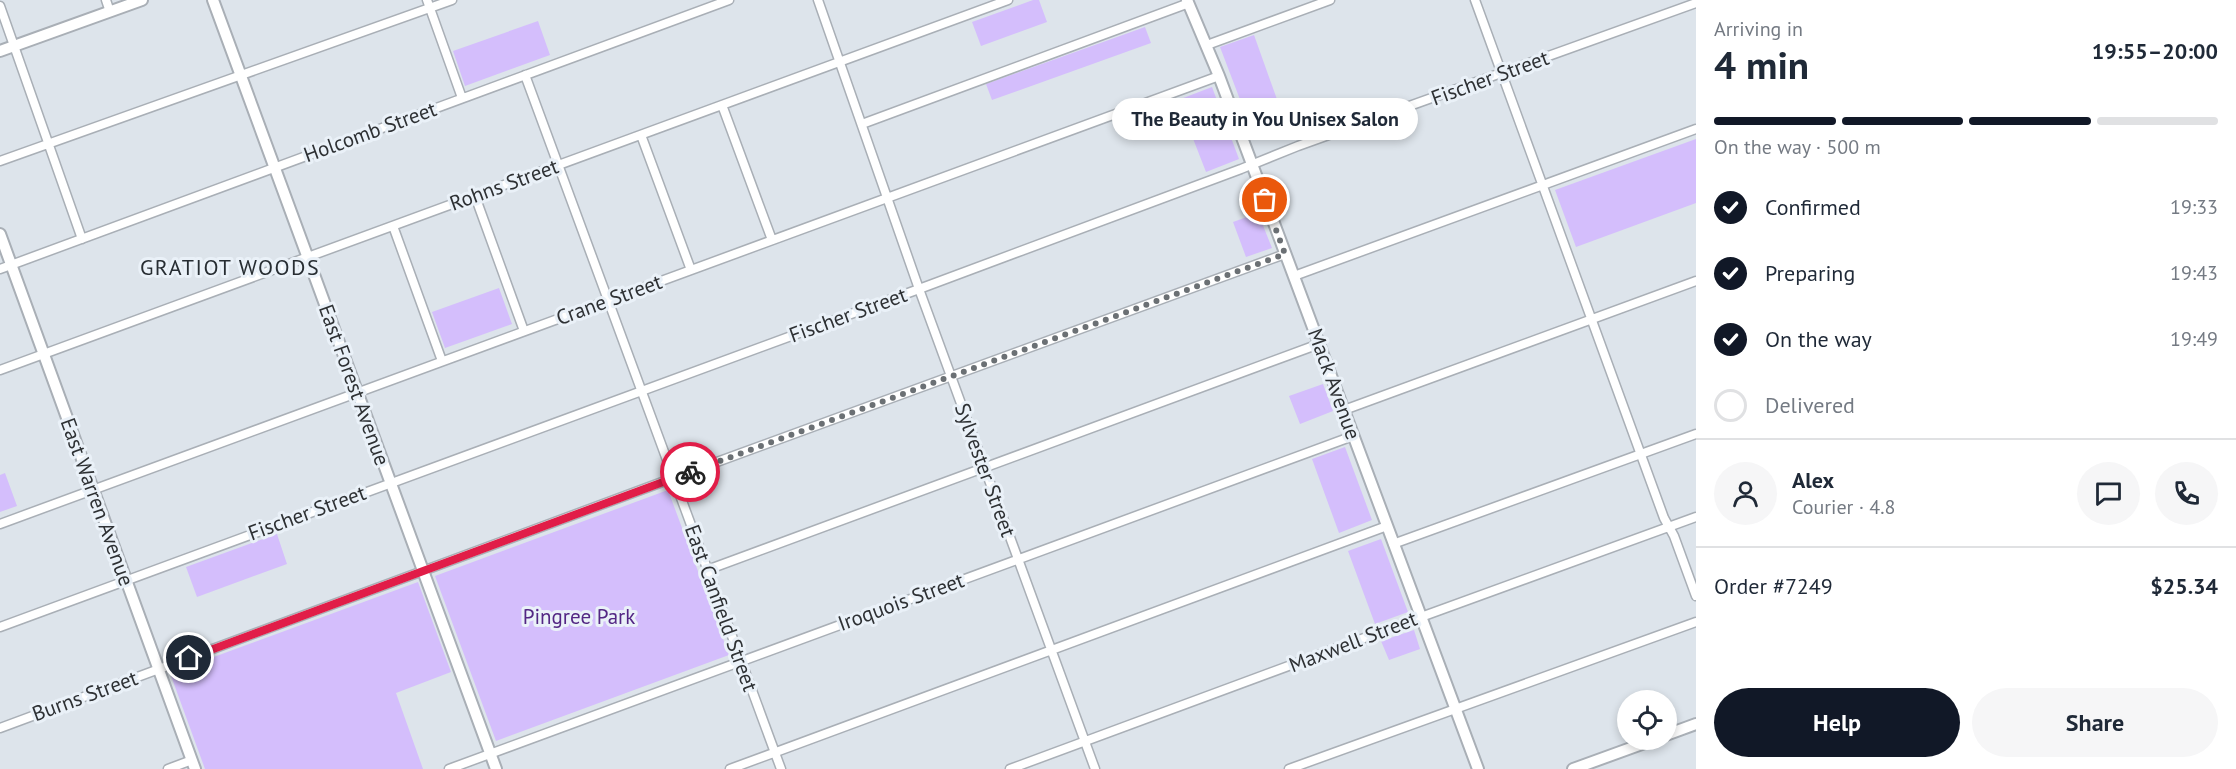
<!DOCTYPE html>
<html lang="en">
<head>
<meta charset="utf-8">
<style>
  body { margin:0; font-family:"PT Sans",sans-serif; background:#f6f6f7; color:#1f2937; height:100vh; display:flex; flex-direction:column; font-size:22px; white-space:nowrap }
  * { box-sizing:border-box; margin:0 }
  p { font-size:20px; color:#747a83 }
  .icon { flex:none; width:33px; height:33px; fill:none; stroke:currentColor; stroke-width:2; stroke-linecap:round; stroke-linejoin:round }
  .map { position:relative; flex:1; overflow:hidden }
  .drawer { display:flex; flex-direction:column; background:#fff; width:540px }
  .drawer>* { flex:none }
  .buttons { position:absolute; left:1617px; top:690px; display:grid; gap:12px }
  .buttons a { display:grid; place-items:center; width:60px; height:60px; border-radius:50%; background:#fff; box-shadow:0 3px 9px #0003; font-size:30px }
  .pin { position:absolute; display:grid; place-items:center; width:51px; height:51px; color:#fff; margin:-26px; border:3px solid #fff; border-radius:50%; box-shadow:0 2px 6px #0007 }
  .courier { position:absolute; display:grid; place-items:center; width:60px; height:60px; margin:-30px; border:4px solid #e11d48; border-radius:50%; background:#fff; color:#222; box-shadow:0 2px 8px #0007 }
  .bubble { position:absolute; height:42px; border-radius:21px; background:#fff; box-shadow:0 3px 9px #0003; font-size:20px; font-weight:800; line-height:42px; text-align:center }
  .summary em { font-style:normal; font-weight:800 }
  .summary div { display:flex; flex-direction:column-reverse }
  .summary { display:flex; align-items:center; justify-content:space-between; height:102px; padding:0 18px }
  h1 { font-size:39px; font-weight:800; line-height:45px }
  .bar { display:grid; grid-template-columns:repeat(4,1fr); gap:9px 6px; align-content:center; height:72px; padding:0 18px }
  .bar i { height:8px; border-radius:4px; background:#e0e1e3 }
  .bar .current { background:#111827 }
  .bar p { grid-column:span 4 }
  .line { display:flex; align-items:center; gap:15px; padding:0 18px; border-top:2px solid #e0e1e3 }
  .line div { flex:1 }
  .round { display:grid; place-items:center; flex:none; width:63px; height:63px; border-radius:32px; background:#f6f6f7 }
  ol { padding:0 18px; list-style:none }
  li { display:flex; align-items:center; gap:18px; height:66px }
  li p { margin-inline-start:auto }
  li .icon { padding:6px; border-radius:50%; background:#111827; color:#fff; stroke-width:4 }
  li:last-child { color:#747a83 }
  li i { width:33px; height:33px; border:3px solid #e0e1e3; border-radius:50% }
  .primary-button { display:flex; gap:12px; margin-top:auto; padding:12px 18px }
  .primary-button a { flex:1; height:69px; border-radius:36px; background:#111827; color:#fff; font-size:24px; font-weight:800; line-height:69px; text-align:center }
  .primary-button a+a { background:#f6f6f7; color:#1f2937 }
  main { display:flex; flex:1; min-height:0 }
  .map>svg:first-child { display:block }
  .green { fill:#d4befc }
  .lines { fill:none; stroke-linecap:round; stroke-linejoin:round }
  .street-casing { stroke:#a9afb6; stroke-width:11 }
  .secondary-casing { stroke:#a9afb6; stroke-width:14 }
  .street { stroke:#fff; stroke-width:8 }
  .secondary { stroke:#fff; stroke-width:10 }
  .done { stroke:#6b7074; stroke-width:6; stroke-dasharray:0 10.8 }
  .route { stroke:#e11d48; stroke-width:8 }
  .labels { text-anchor:middle; stroke-width:6; stroke-linejoin:round; paint-order:stroke }
  .street-label { font-size:21px; fill:#2e3134; stroke:#eaf1f8 }
  .park-label { font-size:21px; fill:#532784; stroke:#eaf1f8 }
  .neighbourhood-label { font-size:22px; letter-spacing:1.5px; fill:#272d32; stroke:#eaf1f8 }
</style>
</head>
<body>
<main>
<div class="map">
<svg width="1696" height="769" viewBox="0 0 1696 769">
  <rect width="100%" height="100%" fill="#dde4eb"/>
  <!-- green -->
  <path class="green" d="M1033,0H1039L1047,22L981,46L972,22Z
    M538,21L550,55L465,86L453,51Z
    M1145,27L1151,43L992,100L986,84Z
    M1254,35L1284,119L1252,131L1220,47Z
    M1212,87L1239,159L1206,172L1178,100Z
    M1696,139V203L1576,247L1555,190Z
    M1258,213L1272,248L1246,257L1233,222Z
    M499,288L512,324L445,348L432,312Z
    M1323,384L1333,411L1300,424L1289,396Z
    M1345,447L1372,520L1339,533L1312,459Z
    M5,473L17,506L0,512V475Z
    M668,490L729,655L496,741L435,576Z
    M277,534L287,564L197,597L186,567Z
    M1381,539L1408,612L1375,624L1348,551Z
    M418,582L451,672L396,693L423,769H205L170,673Z
    M1414,630L1420,649L1389,660L1381,641Z"/>
  <g class="lines">
    <defs>
      <path id="street" d="M106,0L110,12
        M427,0L462,98
        M818,0L919,289L1095,769
        M1475,0L1664,518L1674,536L1696,596
        M0,6L82,239
        M1207,45L1330,0
        M525,75L781,769
        M722,105L772,240
        M862,124L1189,3
        M641,135L691,270
        M0,161L452,0
        M475,196L524,331
        M393,226L442,361
        M0,269L729,0
        M1294,276L1696,129
        M0,370L1008,0
        M1344,410L1696,281
        M0,524L1219,76
        M1393,544L1696,434
        M707,570L1319,344
        M0,627L919,289L1241,169L1298,146L1696,3
        M0,728L665,481L1285,254
        M168,769L192,760
        M449,769L1353,436
        M730,769L1387,526
        M1010,769L1421,617L1696,517
        M1289,769L1696,622"/>
      <path id="secondary" d="M213,0L496,769
        M1187,0L1219,76L1478,769
        M0,51L142,0
        M0,234L195,769
        M1666,735L1696,724
        M1573,769L1653,740"/>
    </defs>
    <!-- street casing -->
    <use href="#street" class="street-casing"/>
    <!-- secondary casing -->
    <use href="#secondary" class="secondary-casing"/>
    <!-- street -->
    <use href="#street" class="street"/>
    <!-- secondary -->
    <use href="#secondary" class="secondary"/>
  </g>
  <g class="lines">
    <!-- done -->
    <path class="done" d="M690,472L1285,254L1265,200"/>
    <!-- route -->
    <path class="route" d="M189,658L690,472"/>
  </g>
  <g class="labels">
    <!-- street labels -->
    <g class="street-label">
      <text transform="translate(1490 78) rotate(-20)" y="7">Fischer Street</text>
      <text transform="translate(370 132) rotate(-20)" y="7">Holcomb Street</text>
      <text transform="translate(504 185) rotate(-20)" y="7">Rohns Street</text>
      <text transform="translate(609 300) rotate(-20)" y="7">Crane Street</text>
      <text transform="translate(848 315) rotate(-20)" y="7">Fischer Street</text>
      <text transform="translate(1334 384) rotate(70)" y="7">Mack Avenue</text>
      <text transform="translate(354 385) rotate(70)" y="7">East Forest Avenue</text>
      <text transform="translate(985 470) rotate(70)" y="7">Sylvester Street</text>
      <text transform="translate(97 502) rotate(70)" y="7">East Warren Avenue</text>
      <text transform="translate(307 513) rotate(-20)" y="7">Fischer Street</text>
      <text transform="translate(901 602) rotate(-20)" y="7">Iroquois Street</text>
      <text transform="translate(721 608) rotate(70)" y="7">East Canfield Street</text>
      <text transform="translate(1353 642) rotate(-21)" y="7">Maxwell Street</text>
      <text transform="translate(85 696) rotate(-20)" y="7">Burns Street</text>
    </g>
    <!-- park labels -->
    <g class="park-label">
      <text x="579" y="624">Pingree Park</text>
    </g>
    <!-- neighbourhood labels -->
    <g class="neighbourhood-label">
      <text x="230" y="275">GRATIOT WOODS</text>
    </g>
  </g>
</svg>
<div class="buttons">
<a><svg class="icon" aria-label="locate" viewBox="0 0 24 24"><circle cx="12" cy="12" r="6"/><path d="M12 2v4M12 18v4M2 12h4M18 12h4"/></svg></a>
</div>
<div class="pin" style="left:1265px;top:200px;background:#ea580c"><svg class="icon" aria-label="bag" viewBox="0 0 24 24"><path d="M5 8h14l-1 12H6zM9 8a3 3 0 0 1 6 0"/></svg></div>
<div class="pin" style="left:189px;top:658px;background:#1f2937"><svg class="icon" aria-label="home" viewBox="0 0 24 24"><path d="M3 11l9-7 9 7M6 9v11h12V9"/></svg></div>
<div class="courier" style="left:690px;top:472px"><svg class="icon" aria-label="bike" viewBox="0 0 24 24"><circle cx="6" cy="16" r="4"/><circle cx="18" cy="16" r="4"/><path d="M6 16l4-8h5l3 8M10 8l3 8H6M13 5h3"/></svg></div>
<div class="bubble" style="left:1112px;top:98px;width:306px">The Beauty in You Unisex Salon</div>
</div>
<section class="drawer">
<div class="summary"><div><h1>4 min</h1><p>Arriving in</p></div><em>19:55–20:00</em></div>
<div class="bar"><i class="current"></i><i class="current"></i><i class="current"></i><i></i><p>On the way · 500 m</p></div>
<ol>
<li><svg class="icon" aria-label="check" viewBox="0 0 24 24"><path d="M5 12l5 5 9-10"/></svg>Confirmed<p>19:33</p></li>
<li><svg class="icon" aria-label="check" viewBox="0 0 24 24"><path d="M5 12l5 5 9-10"/></svg>Preparing<p>19:43</p></li>
<li><svg class="icon" aria-label="check" viewBox="0 0 24 24"><path d="M5 12l5 5 9-10"/></svg>On the way<p>19:49</p></li>
<li><i></i>Delivered</li>
</ol>
<div class="line" style="height:108px"><a class="round"><svg class="icon" aria-label="person" viewBox="0 0 24 24"><circle cx="12" cy="8" r="4"/><path d="M4 21q1-7 8-7t8 7"/></svg></a><div><b>Alex</b><p>Courier · 4.8</p></div><a class="round"><svg class="icon" aria-label="chat" viewBox="0 0 24 24"><path d="M4 5h16v11H9l-5 4z"/></svg></a><a class="round"><svg class="icon" aria-label="phone" viewBox="0 0 24 24"><path d="M5 4h4l2 5-3 2q2 4 5 5l2-3 5 2v4C11 20 4 13 5 4z"/></svg></a></div>
<div class="line" style="height:78px"><div>Order #7249</div><b>$25.34</b></div>
<div class="primary-button"><a>Help</a><a>Share</a></div>
</section>
</main>
</body>
</html>
